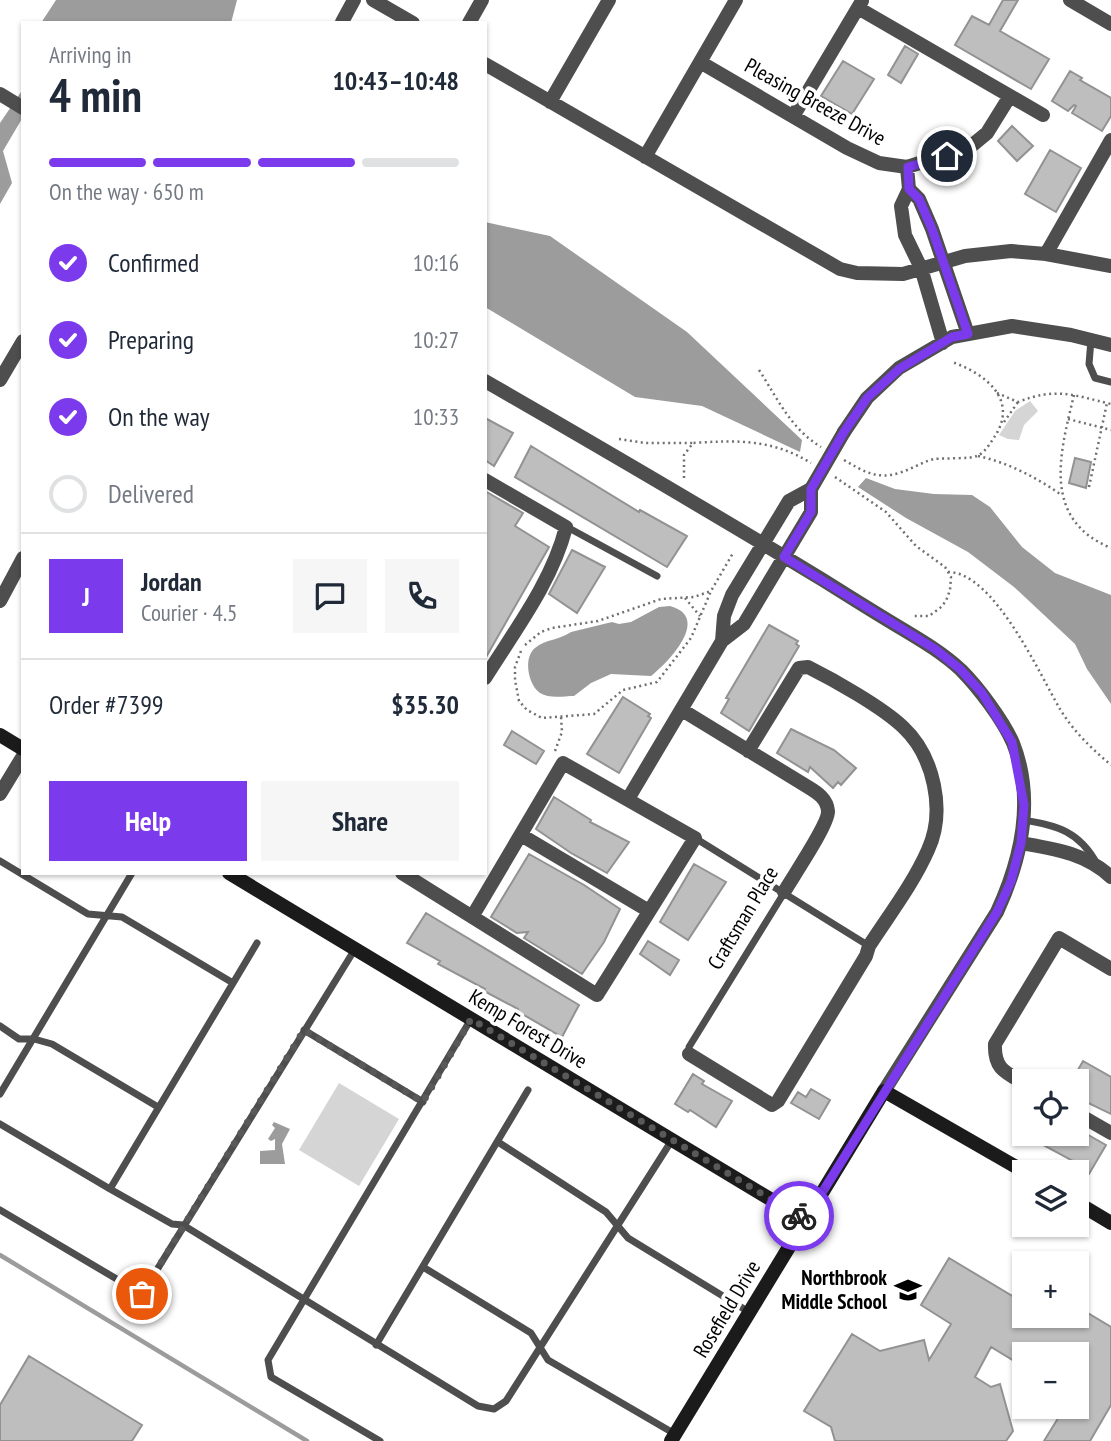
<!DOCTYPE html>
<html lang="en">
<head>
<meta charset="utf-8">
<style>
  body { margin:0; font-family:"PT Sans Narrow",sans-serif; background:#f6f6f7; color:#1f2937; height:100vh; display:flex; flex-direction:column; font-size:26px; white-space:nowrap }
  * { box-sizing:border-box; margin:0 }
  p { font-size:23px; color:#747a83 }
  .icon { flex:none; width:38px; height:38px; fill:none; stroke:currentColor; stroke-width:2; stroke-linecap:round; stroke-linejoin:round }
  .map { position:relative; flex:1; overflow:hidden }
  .side { position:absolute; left:21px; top:21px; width:466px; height:854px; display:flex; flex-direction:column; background:#fff; border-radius:0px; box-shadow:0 2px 5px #0004 }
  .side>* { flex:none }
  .tools { position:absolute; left:1012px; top:1069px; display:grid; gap:14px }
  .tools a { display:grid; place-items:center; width:77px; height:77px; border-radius:0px; background:#fff; box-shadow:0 2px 5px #0004; font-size:35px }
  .pin { position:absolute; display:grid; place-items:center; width:60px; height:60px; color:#fff; margin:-30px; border:4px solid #fff; border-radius:50%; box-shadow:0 2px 7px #0007 }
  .courier { position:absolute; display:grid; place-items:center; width:70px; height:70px; margin:-35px; border:5px solid #7c3aed; border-radius:50%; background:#fff; color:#222; box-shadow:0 2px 9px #0007 }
  .overview em { font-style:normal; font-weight:700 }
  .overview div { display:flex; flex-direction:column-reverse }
  .overview { display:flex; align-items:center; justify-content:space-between; height:119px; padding:0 28px }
  h1 { font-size:46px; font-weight:700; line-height:52px }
  .bar { display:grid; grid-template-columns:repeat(4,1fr); gap:10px 7px; align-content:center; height:84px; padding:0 28px }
  .bar i { height:9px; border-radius:5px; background:#e0e1e3 }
  .bar .on { background:#7c3aed }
  .bar p { grid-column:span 4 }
  .line { display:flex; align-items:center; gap:18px; padding:0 28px; border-top:2px solid #e0e1e3 }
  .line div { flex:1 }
  .round { display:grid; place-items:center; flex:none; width:74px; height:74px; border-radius:0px; background:#f6f6f7 }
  ol { padding:0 28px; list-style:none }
  li { display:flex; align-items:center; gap:21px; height:77px }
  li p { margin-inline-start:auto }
  li .icon { padding:7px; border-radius:50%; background:#7c3aed; color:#fff; stroke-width:4 }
  li:last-child { color:#747a83 }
  li i { width:38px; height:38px; border:4px solid #e0e1e3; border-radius:50% }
  .cta { display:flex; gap:14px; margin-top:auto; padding:14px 28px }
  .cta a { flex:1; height:80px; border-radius:0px; background:#7c3aed; color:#fff; font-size:28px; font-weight:700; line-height:80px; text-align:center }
  .cta a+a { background:#f6f6f7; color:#1f2937 }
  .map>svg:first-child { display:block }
  .green { fill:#d5d5d5 }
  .water { fill:#9c9c9c }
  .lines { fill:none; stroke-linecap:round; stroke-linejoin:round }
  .stream { stroke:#9c9c9c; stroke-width:4.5 }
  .building { fill:#bebebe; stroke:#929292; stroke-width:2 }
  .path { stroke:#707070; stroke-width:2.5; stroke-dasharray:2 3.5; stroke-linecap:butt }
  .lane { stroke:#4e4e4e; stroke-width:7 }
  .street { stroke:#4e4e4e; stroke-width:14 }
  .secondary { stroke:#1b1b1b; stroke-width:14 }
  .street-bridge { stroke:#4e4e4e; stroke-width:14 }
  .done { stroke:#595959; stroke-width:7; stroke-dasharray:0 12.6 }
  .route { stroke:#7c3aed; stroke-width:9 }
  .labels { text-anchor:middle; stroke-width:7; stroke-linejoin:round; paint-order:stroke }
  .street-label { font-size:21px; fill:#000; stroke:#fff }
  .poi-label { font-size:21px; font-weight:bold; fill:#000; stroke:#fff; text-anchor:end }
</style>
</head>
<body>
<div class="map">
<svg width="1111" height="1441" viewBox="0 0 1111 1441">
  <rect width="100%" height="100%" fill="#fff"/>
  <!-- green -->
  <path class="green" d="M1030,401L1038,411L1024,425L1019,440L1008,439L999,435L1015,411Z
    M339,1083L399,1119L359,1186L299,1150Z"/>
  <!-- water -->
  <path class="water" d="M56,0H237L231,23H41Z
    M23,89V117L3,151L12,183L0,204V123Z
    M485,222L550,236L687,332L802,440L800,452L702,406L635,397L485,307Z
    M866,478L895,489L934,494L972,495L990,507L1022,547L1055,573L1111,595V704L1087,669L1075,644L1014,587L968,552L906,518L858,487Z
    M670,606C711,617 670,661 651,676L611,674L591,683L574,696C564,696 549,699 540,693C528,685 523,658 535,648C546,639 560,640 571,632L612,622L619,624L631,622L659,607Z
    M274,1122L290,1129L282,1144L285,1164H260V1151L275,1150V1139L271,1141L268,1139L275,1128L272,1125Z"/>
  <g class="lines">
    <!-- stream -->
    <path class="stream" d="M0,1255L307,1441"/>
  </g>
  <!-- building -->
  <path class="building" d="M1003,0H1018L1000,31L1049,59L1031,89L955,45L972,16L989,25Z
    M905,46L918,54L901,83L888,75Z
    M843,61L874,79L852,114L821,96Z
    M1070,71L1082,78L1080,80L1111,98V116L1102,131L1072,113L1076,106L1074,105L1068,111L1052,101Z
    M1012,126L1033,146L1017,161L998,141Z
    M1050,150L1081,168L1056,212L1025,194Z
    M485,418L513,433L494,466L485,460Z
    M531,446L639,512L640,510L687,536L667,567L515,477Z
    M1075,458L1091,462L1086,488L1069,483Z
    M485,491L523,513L515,526L549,547L485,659Z
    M572,550L605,567L577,613L549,594Z
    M769,625L798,641L796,644L799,646L749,731L721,713L729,699L726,698Z
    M623,697L650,714L648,716L651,718L619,773L587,754Z
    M791,729L834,750L856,768L841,785L838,782L833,788L810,767L808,772L777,753Z
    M512,731L544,751L536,764L504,745Z
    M554,797L591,820L590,822L629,842L607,873L571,853L536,829Z
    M529,854L584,885L620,909L604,942L582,974L524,938L528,932L517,933L491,917Z
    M694,864L726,882L688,940L660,922Z
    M426,913L579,1005L562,1037L517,1011L518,1009L484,991L485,989L438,964L440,961L407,943Z
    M648,941L679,960L670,975L640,954Z
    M1083,1061L1111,1077V1114L1076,1097V1082H1071Z
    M693,1074L704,1081L702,1084L732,1101L716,1127L690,1110L688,1112L675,1104Z
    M811,1089L830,1100L819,1119L791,1103L798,1092L806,1097Z
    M1076,1128L1106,1145L1089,1174L1073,1165L1075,1162L1023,1134H1076Z
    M949,1258L1024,1303V1316H1076V1306L1111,1327V1405L1090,1441H1044L1065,1407H1076V1354H1024V1367L991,1347L975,1377L991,1387L1000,1384L1013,1431L1006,1441H835L831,1427L804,1411L852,1334L880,1351L924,1340L929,1360L951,1324L921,1305Z
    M29,1356L142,1425L132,1441H0V1405Z"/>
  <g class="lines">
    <!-- path -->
    <path class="path" d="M759,370C778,399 790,428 821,447
      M997,393L1018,402C1056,387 1073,395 1111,404
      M1074,395C1060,453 1041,519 1111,548
      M1068,419L1111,430
      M1004,422L1018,402
      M619,439L645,443H693
      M978,456C1006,462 1036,477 1060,494
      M844,460C863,471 877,480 899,473C912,469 922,462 934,459C945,458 969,459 977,456C985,453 991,442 995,436C1019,399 984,373 952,362
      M835,477L886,512L916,546L945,567L951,577L950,590L946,601L940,608L929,616H914
      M684,478V455L693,443C737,440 772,439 811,463
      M1089,487L1107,403
      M948,572C994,572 1040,675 1060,709C1073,731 1092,749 1111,765
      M685,598L700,616
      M525,645L541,632L552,628L598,621L661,599L694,597L711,591
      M521,651L515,667V680L519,701L527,710L542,718L594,714L623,690L657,682L691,638L711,591L733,553
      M555,751L562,732L561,717"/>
    <!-- lane -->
    <path class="lane" d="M1091,340L1089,364L1095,378L1111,382
      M567,527L657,576
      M1023,820C1057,825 1080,832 1097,864
      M695,838L869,946
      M0,861L88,914L122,917L233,983
      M257,943L110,1189L172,1224L183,1225L478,1406L494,1409L506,1401L672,1140
      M0,1026L19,1039H34L52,1044L158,1107
      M304,1030L423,1102
      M689,1054V1047L784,893
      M0,1094L132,873
      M0,1124L110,1189
      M498,1142L606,1212L628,1238L749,1312
      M0,1210L142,1294L355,949
      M423,1267L531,1333L548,1360L675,1434
      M376,1345L528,1090
      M380,1441L271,1377L268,1360L471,1019"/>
    <!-- street -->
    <path class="street" d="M373,0L413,23
      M1070,0L1111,24
      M858,8L1043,115
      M342,22L354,0
      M469,23L482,0
      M700,62L847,148L879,163L907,167L970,147L987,133L1010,96
      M485,64L840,269L857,273L903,274L965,256L1011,251L1046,254L1111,266
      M0,94L23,108
      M550,102L609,0
      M794,115L862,1
      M645,157L736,0
      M907,167L909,189L901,206L905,235L921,268L943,343
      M909,189L919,199L932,229L968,334
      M1046,254L1111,140
      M0,380L23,341
      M485,381C598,446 711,512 823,580C850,597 877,614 904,630C924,642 944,654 961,670C978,687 1003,720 1013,743C1035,799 1021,860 997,912L884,1091
      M844,432L867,398L899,368L952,337L1012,326L1071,335L1111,345
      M485,480L566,527C552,582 515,630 485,678
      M0,601L23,558
      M682,710L808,787C818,793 827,799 828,811C829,824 792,878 784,892
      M0,794L23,756
      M628,799L722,641L744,624L811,512V489L789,501L732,595L724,616L722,641
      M521,835L649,911
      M1021,843C1055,849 1085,853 1111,877
      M402,873L597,995L695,838L563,763L472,917
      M689,1054L772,1105L778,1101L866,956L869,946C889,915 913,884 928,850C946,811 934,756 903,727C882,707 834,680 808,667L799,668L748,751
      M1024,1083C1004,1072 994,1068 995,1044L1059,938L1111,969
      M1076,1113L1111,1133"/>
    <!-- secondary -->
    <path class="secondary" d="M0,735L23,749
      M229,873L805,1220
      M1076,1202L1111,1223
      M671,1441L884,1091L1025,1172"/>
    <!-- street-bridge -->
    <path class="street-bridge" d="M811,489L844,432"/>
  </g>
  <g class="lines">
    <!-- done -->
    <path class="done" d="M142,1294L304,1030L423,1102L471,1019L799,1216"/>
    <!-- route -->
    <path class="route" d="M799,1216L805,1220L997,912L1011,881L1021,843L1024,805L1012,742L982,693L960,669L935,649L784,557L811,512V489L844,432L867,398L899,369L952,337L968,334L932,229L919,199L909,189L908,167L947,156"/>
  </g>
  <!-- icons -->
  <defs>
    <symbol id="school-bare" viewBox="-9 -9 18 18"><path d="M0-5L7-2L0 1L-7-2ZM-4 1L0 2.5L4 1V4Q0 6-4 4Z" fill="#000" stroke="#fff" stroke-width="2.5" paint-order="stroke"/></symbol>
  </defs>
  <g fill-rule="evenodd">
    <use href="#school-bare" x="889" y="1271" width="38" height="38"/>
  </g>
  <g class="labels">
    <!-- street labels -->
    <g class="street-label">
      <text transform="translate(815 102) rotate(29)" y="7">Pleasing Breeze Drive</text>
      <text transform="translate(743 918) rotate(-59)" y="7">Craftsman Place</text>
      <text transform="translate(528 1029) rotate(31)" y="7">Kemp Forest Drive</text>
      <text transform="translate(727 1309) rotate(-59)" y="7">Rosefield Drive</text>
    </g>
    <!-- poi labels -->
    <g class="poi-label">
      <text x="887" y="1285">Northbrook<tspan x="887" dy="24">Middle School</tspan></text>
    </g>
  </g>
</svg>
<div class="tools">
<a><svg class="icon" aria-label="locate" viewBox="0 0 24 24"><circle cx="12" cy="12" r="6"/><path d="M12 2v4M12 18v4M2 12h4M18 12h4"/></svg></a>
<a><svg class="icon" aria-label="layers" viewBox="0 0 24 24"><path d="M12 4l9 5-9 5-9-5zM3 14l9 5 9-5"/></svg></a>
<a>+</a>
<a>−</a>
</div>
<div class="pin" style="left:142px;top:1294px;background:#ea580c"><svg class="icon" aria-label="bag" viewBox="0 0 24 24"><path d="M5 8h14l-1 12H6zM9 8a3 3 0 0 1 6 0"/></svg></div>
<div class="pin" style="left:947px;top:156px;background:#1f2937"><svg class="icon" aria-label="home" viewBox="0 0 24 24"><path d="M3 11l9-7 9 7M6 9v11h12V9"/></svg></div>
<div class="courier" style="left:799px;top:1216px"><svg class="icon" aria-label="bike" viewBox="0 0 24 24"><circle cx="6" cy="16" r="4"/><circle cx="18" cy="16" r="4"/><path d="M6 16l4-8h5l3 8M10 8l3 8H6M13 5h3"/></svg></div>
<section class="side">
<div class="overview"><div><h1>4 min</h1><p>Arriving in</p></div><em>10:43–10:48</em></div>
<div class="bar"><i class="on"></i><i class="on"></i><i class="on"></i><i></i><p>On the way · 650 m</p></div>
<ol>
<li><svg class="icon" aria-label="check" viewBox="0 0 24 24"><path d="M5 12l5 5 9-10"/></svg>Confirmed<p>10:16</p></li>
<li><svg class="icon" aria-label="check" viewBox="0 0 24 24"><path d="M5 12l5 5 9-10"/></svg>Preparing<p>10:27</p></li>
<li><svg class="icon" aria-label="check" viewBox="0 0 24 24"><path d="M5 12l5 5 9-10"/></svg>On the way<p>10:33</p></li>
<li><i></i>Delivered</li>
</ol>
<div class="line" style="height:126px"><b class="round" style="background:#7c3aed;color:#fff">J</b><div><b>Jordan</b><p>Courier · 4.5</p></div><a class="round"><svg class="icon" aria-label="chat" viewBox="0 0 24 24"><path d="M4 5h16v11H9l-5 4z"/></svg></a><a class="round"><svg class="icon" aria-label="phone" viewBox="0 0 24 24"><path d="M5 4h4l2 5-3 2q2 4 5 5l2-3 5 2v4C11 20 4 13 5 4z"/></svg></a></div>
<div class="line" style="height:91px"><div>Order #7399</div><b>$35.30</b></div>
<div class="cta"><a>Help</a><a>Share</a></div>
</section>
</div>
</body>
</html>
